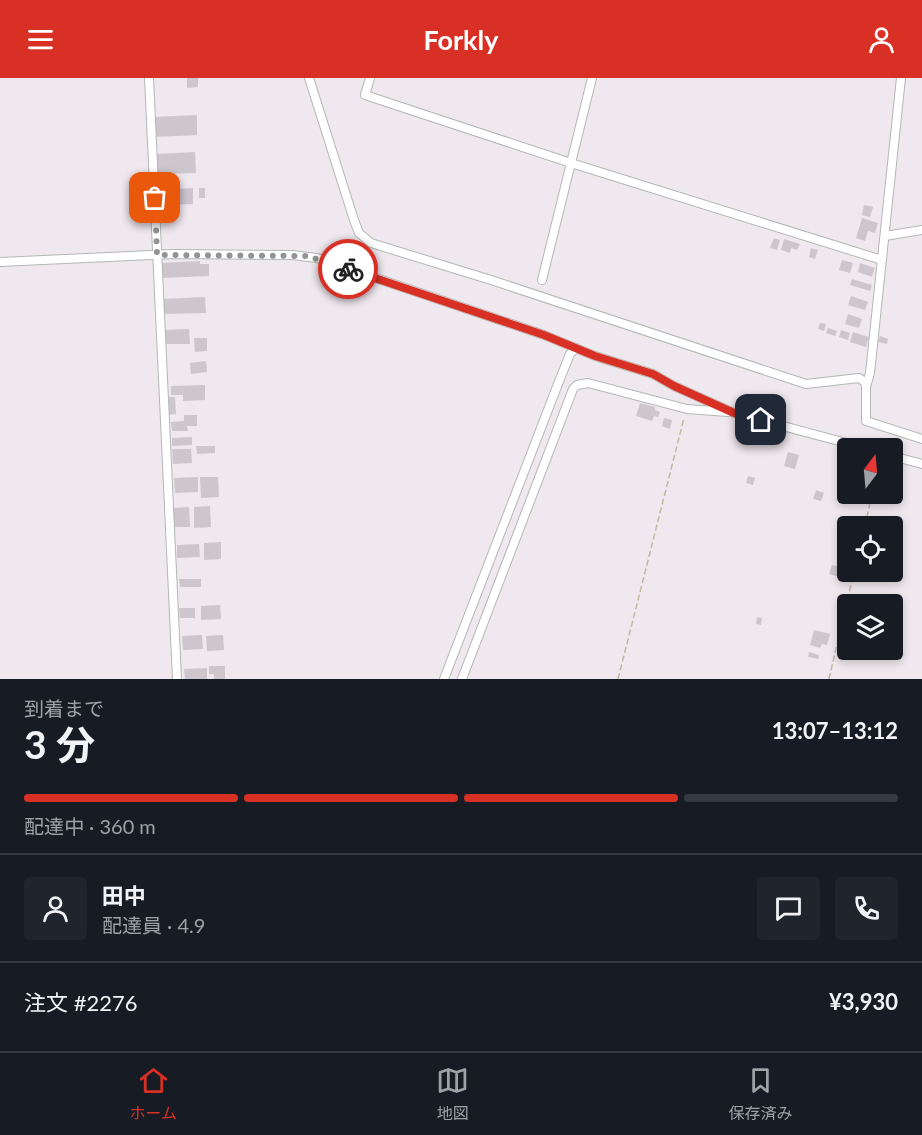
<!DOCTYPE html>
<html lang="ja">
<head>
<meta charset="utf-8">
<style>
  body { margin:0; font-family:Lato,"Noto Sans JP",sans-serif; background:#20242c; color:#f1f3f6; height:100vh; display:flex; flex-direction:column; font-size:22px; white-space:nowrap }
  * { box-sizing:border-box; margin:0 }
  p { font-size:20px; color:#9ea1a6 }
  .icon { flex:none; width:33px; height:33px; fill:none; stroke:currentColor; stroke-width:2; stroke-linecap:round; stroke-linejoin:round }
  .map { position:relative; height:601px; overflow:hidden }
  .details { display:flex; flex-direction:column; background:#171b24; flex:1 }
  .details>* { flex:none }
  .needle { width:39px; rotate:16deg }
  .controls { position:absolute; left:837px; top:360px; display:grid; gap:12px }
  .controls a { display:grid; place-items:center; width:66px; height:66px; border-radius:6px; background:#171b24; box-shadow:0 3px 9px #0003; font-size:30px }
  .pin { position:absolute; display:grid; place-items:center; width:51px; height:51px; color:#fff; margin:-26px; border-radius:12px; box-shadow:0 3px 9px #0006 }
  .courier { position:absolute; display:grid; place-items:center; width:60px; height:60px; margin:-30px; border:4px solid #d93025; border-radius:50%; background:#fff; color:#222; box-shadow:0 2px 8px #0007 }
  .head em { font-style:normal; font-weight:700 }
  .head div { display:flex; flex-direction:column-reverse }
  .head { display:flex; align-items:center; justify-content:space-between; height:102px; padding:0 24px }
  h1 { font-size:39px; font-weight:700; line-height:45px }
  .bar { display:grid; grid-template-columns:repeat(4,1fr); gap:9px 6px; align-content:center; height:72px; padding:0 24px }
  .bar i { height:8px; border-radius:4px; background:#363941 }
  .bar .selected { background:#d93025 }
  .bar p { grid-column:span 4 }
  .line { display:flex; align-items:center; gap:15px; padding:0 24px; border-top:2px solid #363941 }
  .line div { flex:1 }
  .round { display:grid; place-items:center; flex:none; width:63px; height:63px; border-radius:6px; background:#20242c }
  header { display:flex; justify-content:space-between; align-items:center; height:78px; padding:0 24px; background:#d93025; color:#fff; font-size:27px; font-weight:700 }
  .tabs { display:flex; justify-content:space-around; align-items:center; height:84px; border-top:2px solid #363941; background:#171b24; font-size:16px; color:#9ea1a6 }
  .tabs a { display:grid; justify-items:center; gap:3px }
  .tabs .selected { color:#d93025 }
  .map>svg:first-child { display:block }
  .building { fill:#cdc6cd }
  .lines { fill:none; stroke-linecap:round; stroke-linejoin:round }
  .minor-casing { stroke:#b3b8b3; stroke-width:10 }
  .path { stroke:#c4b7a1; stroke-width:1.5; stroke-dasharray:6 3; stroke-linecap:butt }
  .minor { stroke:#fff; stroke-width:8 }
  .done { stroke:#929491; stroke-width:6; stroke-dasharray:0 10.8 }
  .route { stroke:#d93025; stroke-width:8 }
</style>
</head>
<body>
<header><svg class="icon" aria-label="menu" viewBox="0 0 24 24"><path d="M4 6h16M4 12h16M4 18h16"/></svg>Forkly<svg class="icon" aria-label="person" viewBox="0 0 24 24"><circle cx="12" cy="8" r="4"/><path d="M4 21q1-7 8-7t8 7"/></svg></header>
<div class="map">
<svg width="922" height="601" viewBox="0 0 922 601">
  <rect width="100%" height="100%" fill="#efe8ee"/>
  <!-- building -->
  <path class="building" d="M187,0H198V9L187,10Z
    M197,37V57L154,59V39Z
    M195,74L196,95L156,96V76Z
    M193,110V126L158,127V112Z
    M199,110H205V120H199Z
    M864,127L873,129L870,139L862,137Z
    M862,140L878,145L875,155L868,153L865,163L856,160Z
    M774,160L780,162L777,172L770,170Z
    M784,161L800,166L797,172L791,170L790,175L781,172Z
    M811,170L818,172L815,181L809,179Z
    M842,182L853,185L850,195L839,192Z
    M200,183V186H209V198L162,200L161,185Z
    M860,185L875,190L872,199L858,194Z
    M852,201L872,207L870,213L850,207Z
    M851,218L868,224L865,232L848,227Z
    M205,219L206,235L162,236V221Z
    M848,236L862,241L859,250L845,246Z
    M820,245L826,246L824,253L818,251Z
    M828,250L837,253L835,258L826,255Z
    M189,251L190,266H163V252Z
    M841,252L850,255L848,262L839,259Z
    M853,254L869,259L866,269L850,264Z
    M880,258L888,261L887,266L878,264Z
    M194,260H207V273L195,274Z
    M206,283L207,294L191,296L190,285Z
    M205,307V322L183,323V317H171V308Z
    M166,319H175L176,336L166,337Z
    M640,325L655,329V332L660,334L658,339L654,338L652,343L636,338Z
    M184,337H197V348H187L188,353H172L171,344L184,343Z
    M664,340L672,342L670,351L662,348Z
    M192,359V367L172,368V360Z
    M196,368H215V375L197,376Z
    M172,371H191L192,385L173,386Z
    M788,374L799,377L795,391L784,388Z
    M748,398L755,400L753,407L746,405Z
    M198,399V414L175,415L174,400Z
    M200,399H218L219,419L201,420Z
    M816,412L824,415L821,423L813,421Z
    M210,428L211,449L194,450V429Z
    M189,429L190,449H173L172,430Z
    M221,464V481L204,482V465Z
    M199,466L200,479L177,480V467Z
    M832,487L846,491L843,500L829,496Z
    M179,501H201V509H180Z
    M220,527L221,541L201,542V528Z
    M179,530H195V540H180Z
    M757,539L762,540L761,547L756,546Z
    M814,552L830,556L827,567L822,566L820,570L810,567Z
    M202,557L203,571L183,572L182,558Z
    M223,557L224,572L207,573L206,558Z
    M809,574L819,577L818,581L808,579Z
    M209,588H225V601H214V596H209Z
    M207,590V601H185L184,591Z"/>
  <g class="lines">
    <defs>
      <path id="minor" d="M149,0L177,601
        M309,0L354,142L359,155L371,165L491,202L806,306L859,300L865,304L866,309
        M370,0L365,17L571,85L882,182
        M901,0L870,295L866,309V343L922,361
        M885,158L922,152
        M0,184L173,176L292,177L317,180L544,257L595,278L653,296L674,308L734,335L865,370
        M542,202L592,0
        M892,378L922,386
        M444,601L558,306L570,276L576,270
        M462,601L573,311L577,307L588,305L687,331L728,334"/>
    </defs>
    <!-- minor casing -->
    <use href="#minor" class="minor-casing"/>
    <!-- path -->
    <path class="path" d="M865,448L872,416
      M618,601L684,340
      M829,601L854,494"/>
    <!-- minor -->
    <use href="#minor" class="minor"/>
  </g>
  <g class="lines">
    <!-- done -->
    <path class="done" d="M155,120L157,177L307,178L348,191"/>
    <!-- route -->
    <path class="route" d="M348,191L544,257L595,278L653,296L674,308L734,335L761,342"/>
  </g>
</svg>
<div class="controls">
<a><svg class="needle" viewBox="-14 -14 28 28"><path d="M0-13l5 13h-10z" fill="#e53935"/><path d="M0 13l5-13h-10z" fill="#9ea1a6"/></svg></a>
<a><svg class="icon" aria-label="locate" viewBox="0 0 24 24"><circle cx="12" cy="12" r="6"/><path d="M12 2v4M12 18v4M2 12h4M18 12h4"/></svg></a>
<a><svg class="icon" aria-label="layers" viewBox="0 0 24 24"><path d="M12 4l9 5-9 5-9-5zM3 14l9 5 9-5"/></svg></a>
</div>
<div class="pin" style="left:155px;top:120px;background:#ea580c"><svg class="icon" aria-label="bag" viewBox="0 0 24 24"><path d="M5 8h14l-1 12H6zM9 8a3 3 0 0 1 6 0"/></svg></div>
<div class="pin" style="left:761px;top:342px;background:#1f2937"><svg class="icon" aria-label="home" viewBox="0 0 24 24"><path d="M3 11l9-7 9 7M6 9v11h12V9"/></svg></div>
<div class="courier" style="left:348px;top:191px"><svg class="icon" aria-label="bike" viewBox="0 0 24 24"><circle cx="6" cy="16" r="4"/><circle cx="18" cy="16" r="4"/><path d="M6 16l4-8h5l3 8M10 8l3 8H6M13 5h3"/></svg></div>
</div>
<section class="details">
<div class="head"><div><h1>3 分</h1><p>到着まで</p></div><em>13:07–13:12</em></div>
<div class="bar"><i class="selected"></i><i class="selected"></i><i class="selected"></i><i></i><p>配達中 · 360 m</p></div>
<div class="line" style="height:108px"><a class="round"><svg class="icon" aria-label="person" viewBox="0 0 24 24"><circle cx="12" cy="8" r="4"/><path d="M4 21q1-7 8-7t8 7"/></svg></a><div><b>田中</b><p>配達員 · 4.9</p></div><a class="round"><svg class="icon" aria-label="chat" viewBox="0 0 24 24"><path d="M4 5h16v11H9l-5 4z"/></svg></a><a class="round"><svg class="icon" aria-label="phone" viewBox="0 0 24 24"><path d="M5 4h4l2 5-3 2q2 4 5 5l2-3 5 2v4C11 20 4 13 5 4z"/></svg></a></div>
<div class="line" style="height:78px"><div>注文 #2276</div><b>¥3,930</b></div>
</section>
<nav class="tabs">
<a class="selected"><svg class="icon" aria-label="home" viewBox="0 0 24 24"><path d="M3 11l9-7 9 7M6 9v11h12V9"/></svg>ホーム</a>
<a><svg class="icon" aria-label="map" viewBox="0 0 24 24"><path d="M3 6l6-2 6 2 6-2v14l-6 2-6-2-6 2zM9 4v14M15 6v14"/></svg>地図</a>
<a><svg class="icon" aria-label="saved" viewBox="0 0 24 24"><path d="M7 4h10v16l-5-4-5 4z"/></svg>保存済み</a>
</nav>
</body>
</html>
